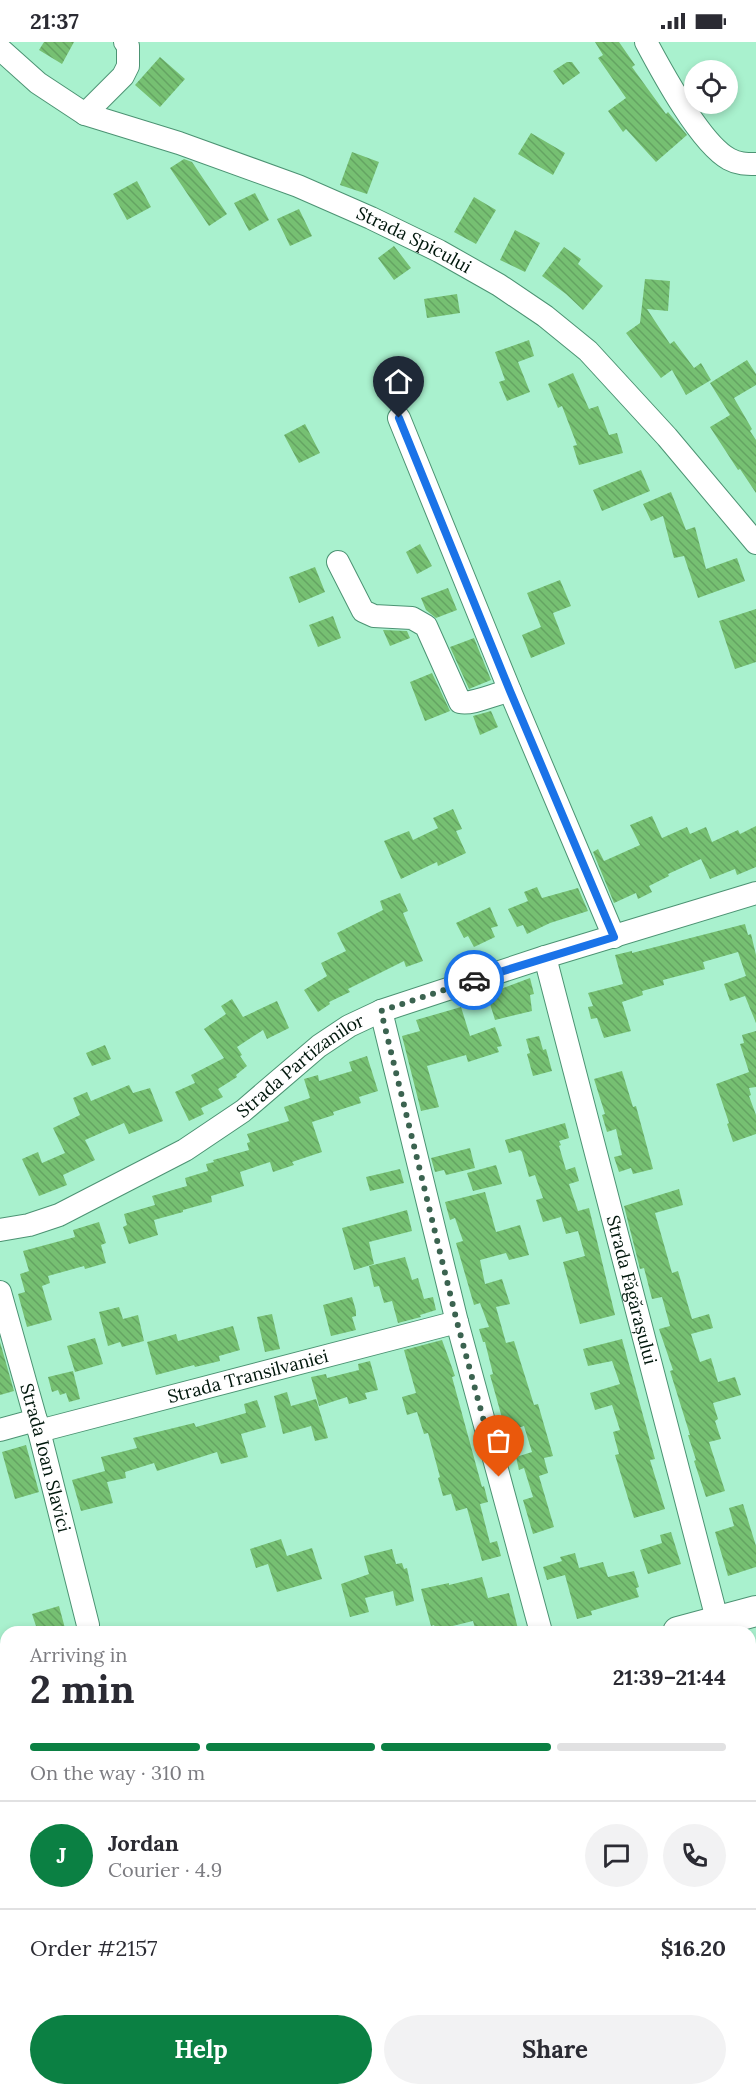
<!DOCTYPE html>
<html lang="en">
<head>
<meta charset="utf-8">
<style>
  body { margin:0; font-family:Lora,serif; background:#f2f2f3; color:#2b2b33; height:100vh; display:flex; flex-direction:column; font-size:22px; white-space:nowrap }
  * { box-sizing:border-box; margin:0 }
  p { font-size:20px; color:#7c7c81 }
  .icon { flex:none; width:33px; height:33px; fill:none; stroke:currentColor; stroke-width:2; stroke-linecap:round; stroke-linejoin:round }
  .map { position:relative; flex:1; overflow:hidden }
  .sheet { position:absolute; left:0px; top:1584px; width:756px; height:470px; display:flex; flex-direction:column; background:#fff; border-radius:18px 18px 0 0; box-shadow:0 3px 9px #0003 }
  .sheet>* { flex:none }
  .tools { position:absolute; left:684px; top:18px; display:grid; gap:12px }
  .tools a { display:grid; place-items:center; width:54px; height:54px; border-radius:50%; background:#fff; box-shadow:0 3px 9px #0003; font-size:30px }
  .pin { position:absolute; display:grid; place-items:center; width:51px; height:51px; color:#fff; margin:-62px -26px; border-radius:50% 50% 50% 0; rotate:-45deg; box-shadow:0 0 6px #0007 }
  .pin .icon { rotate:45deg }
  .courier { position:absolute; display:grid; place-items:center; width:60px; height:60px; margin:-30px; border:4px solid #1a73e8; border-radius:50%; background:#fff; color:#222; box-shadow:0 2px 8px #0007 }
  .overview em { font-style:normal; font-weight:700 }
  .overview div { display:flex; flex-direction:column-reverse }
  .overview { display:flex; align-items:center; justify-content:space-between; height:102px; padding:0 30px }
  h1 { font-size:39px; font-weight:700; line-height:45px }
  .bar { display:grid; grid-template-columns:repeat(4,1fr); gap:9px 6px; align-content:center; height:72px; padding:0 30px }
  .bar i { height:8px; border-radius:4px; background:#e1e1e2 }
  .bar .on { background:#0b8043 }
  .bar p { grid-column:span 4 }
  .line { display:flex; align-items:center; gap:15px; padding:0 30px; border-top:2px solid #e1e1e2 }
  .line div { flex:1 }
  .round { display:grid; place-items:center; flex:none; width:63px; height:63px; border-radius:32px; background:#f2f2f3 }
  .primary-button { display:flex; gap:12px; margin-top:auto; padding:12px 30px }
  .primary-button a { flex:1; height:69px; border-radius:36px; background:#0b8043; color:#fff; font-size:24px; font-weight:700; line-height:69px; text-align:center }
  .primary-button a+a { background:#f2f2f3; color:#2b2b33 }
  .status { display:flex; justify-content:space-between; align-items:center; height:42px; padding:0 30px; background:#fff; direction:ltr }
  .status svg { height:16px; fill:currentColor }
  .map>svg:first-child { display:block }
  .built { fill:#96e8c1 }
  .green { fill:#e9926e }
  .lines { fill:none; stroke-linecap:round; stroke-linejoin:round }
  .river { stroke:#a69a22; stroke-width:28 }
  .building { fill:url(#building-back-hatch) }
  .minor-casing { stroke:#4c9373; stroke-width:24 }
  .major-casing { stroke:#4c9373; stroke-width:32 }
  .minor { stroke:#fff; stroke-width:22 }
  .major { stroke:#fff; stroke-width:30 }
  .done { stroke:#3b6350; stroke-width:6; stroke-dasharray:0 10.8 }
  .route { stroke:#1a73e8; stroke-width:8 }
  .labels { text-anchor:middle; stroke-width:4.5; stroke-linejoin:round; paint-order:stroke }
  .street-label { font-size:18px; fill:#00170c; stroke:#a9f1ce }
</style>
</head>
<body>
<div class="status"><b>21:37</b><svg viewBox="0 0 49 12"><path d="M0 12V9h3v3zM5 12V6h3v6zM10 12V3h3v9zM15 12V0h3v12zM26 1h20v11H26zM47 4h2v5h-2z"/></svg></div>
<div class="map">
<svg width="756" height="2053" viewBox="0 0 756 2053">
  <defs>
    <pattern id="building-back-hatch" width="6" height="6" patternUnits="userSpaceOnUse" patternTransform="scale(1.5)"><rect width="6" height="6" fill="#76c072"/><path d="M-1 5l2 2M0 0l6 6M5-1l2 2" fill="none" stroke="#64a462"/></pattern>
  </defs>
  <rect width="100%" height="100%" fill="#a9f1ce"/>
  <!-- built -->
  <path class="built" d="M756,2014V2053H585L607,2048H750V2016Z"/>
  <!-- green -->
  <path class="green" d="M472,2048H607L585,2053H452Z"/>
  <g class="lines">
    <!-- river -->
    <path class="river" d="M750,1987L756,1985
      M544,2053L568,2048"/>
  </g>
  <!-- building -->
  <path class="building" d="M44,0H74L62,22L39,8Z
    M595,0H619L635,23L632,25L666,72L668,70L687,93L656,120L626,87L623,90L608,69L626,56L598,16L603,13Z
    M160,15L185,37L160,65L135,43Z
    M567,20H572L580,31L563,43L553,29Z
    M531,91L565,111L553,133L518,112Z
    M352,110L379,120L367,152L340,143Z
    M184,117L192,120L227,172L209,184L170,126Z
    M137,139L151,165L127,178L113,152Z
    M255,151L269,178L249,189L234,161Z
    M474,155L496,168L476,202L454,190Z
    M299,167L312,194L290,204L277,177Z
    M515,188L540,201L525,230L500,218Z
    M394,204L411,226L394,238L378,216Z
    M564,205L581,217L578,222L603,244L583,268L566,252L542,234Z
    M645,237L670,239L668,269L647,267L670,302L674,299L694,326L701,321L711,338L686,353L672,328L661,336L626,291L640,281Z
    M457,252L460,271L427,276L424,257Z
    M529,298L534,314L518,320L530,350L507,359L499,340L505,338L495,310Z
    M747,318L756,332V343L734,356L752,387L750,389L756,398V451L740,427L738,428L710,385L730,373L710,341Z
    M573,331L589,367L598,364L609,393L617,391L623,411L579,423L573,404L577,403L562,364L558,366L548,342Z
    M305,382L320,411L299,421L284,393Z
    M641,428L650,449L602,469L593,448Z
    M671,450L686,488L695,485L706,527L737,516L745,539L698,556L684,514L674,516L663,474L651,479L643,462Z
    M420,502L432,524L417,532L406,510Z
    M315,525L325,550L299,561L289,535Z
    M560,538L571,564L553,571L565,602L531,616L522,593L541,585L527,551Z
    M448,546L457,568L436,576L426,568L421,556Z
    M756,567V620L735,627L719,579Z
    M333,574L341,596L318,605L309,583Z
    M383,588L407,589L410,596L390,604Z
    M474,596L491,638L469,647L450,605Z
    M432,631L450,669L425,679L410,640Z
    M491,669L498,685L480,693L473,674Z
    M453,767L462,787L456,789L466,811L438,824L437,820L401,837L384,799L409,789L413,798L438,786L433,776Z
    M652,774L662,796L687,785L690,792L706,785L712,800L738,788L740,792L756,784V825L737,833L735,827L710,837L701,817L668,832L669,834L649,844L652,850L638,857L636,851L614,861L593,810L598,807L604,819L640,803L630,783Z
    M537,845L542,856L578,846L588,869L550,881L527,892L523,883L517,885L508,867L528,859L524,850Z
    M400,851L408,869L403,871L423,919L406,925L404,919L348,947L350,950L329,960L330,962L318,970L304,948L327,934L321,921L346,909L337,891L383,868L380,859Z
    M490,865L498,884L491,886L495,895L474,905L468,894L464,896L456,881Z
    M745,882L748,893L751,892L756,913V981L745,954L730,959L724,942L746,934L738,910L703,920L705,927L663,938L664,943L642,949L643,953L622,960L631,989L604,996L597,976L591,977L588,965L593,964L588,951L623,942L615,913L632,909V911Z
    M530,936L534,952L530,953L532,969L495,978L487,952Z
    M232,957L243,975L277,959L289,986L267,997L263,988L237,1005L242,1013L240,1014L247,1024L236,1033L237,1035L218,1047L223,1055L201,1066L204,1072L189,1079L175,1050L195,1041L191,1033L224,1016L204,987L226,972L221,964Z
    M461,965L470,994L495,985L502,1004L497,1005L499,1010L468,1020L466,1013L427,1024L439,1065L421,1069L402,994L420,989L416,978Z
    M756,989V1045L749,1046L751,1053L749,1054L756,1073V1092L733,1100L727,1082L729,1081L716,1042L749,1030L740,1002L744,1001L742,993Z
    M539,994L543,1008L546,1007L552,1029L533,1034L527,1012L530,1011L526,997Z
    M105,1003L111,1017L92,1024L86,1011Z
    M367,1014L378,1049L359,1055L361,1061L333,1070L334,1073L312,1080L322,1110L292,1120L294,1123L273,1130L270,1120L240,1130L244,1144L211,1154L212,1160L183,1168V1170L154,1178L158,1193L129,1202L123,1185L127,1183L124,1172L155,1163L152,1154L187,1144L185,1136L208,1129L206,1122L214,1120L213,1118L249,1108L247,1101L250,1100L247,1092L289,1079L284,1065L310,1056L304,1037L318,1033L319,1039L352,1029L349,1020Z
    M622,1029L633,1065L636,1064L653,1127L633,1132L631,1126L619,1130L614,1115L622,1113L616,1087L607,1090L602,1073L605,1072L594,1037Z
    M129,1043L133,1051L150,1046L163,1079L129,1092L124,1081L85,1098L95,1118L63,1133L67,1143L39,1154L22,1117L38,1110L42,1121L65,1111L53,1086L80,1073L73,1056L87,1050L91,1059Z
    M565,1081L569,1096L559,1099L561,1103L559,1104L566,1128L575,1125L579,1139L569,1142L578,1169L589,1166L615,1273L580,1282L563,1220L585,1214L578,1189L566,1192L561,1175L543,1180L536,1158L543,1156L535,1133L529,1135L522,1110L520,1108L509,1111L505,1098Z
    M470,1106L475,1126L446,1133L444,1128L435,1130L431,1116Z
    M496,1123L502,1142L473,1149L467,1131Z
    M400,1127L404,1141L370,1149L366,1135Z
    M679,1147L683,1163L655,1171L672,1231L678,1229L692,1277L709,1272L713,1286L691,1292L700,1320L711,1316L718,1340L735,1335L741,1353L713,1361L718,1377L715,1379L721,1397L709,1400L725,1449L706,1455L694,1419L696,1418L688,1393H690L670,1329L673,1328L659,1287L670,1284L662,1255L652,1257L644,1226L640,1227L624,1164Z
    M485,1150L496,1190L520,1183L529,1213L509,1218L506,1211L480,1218L485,1242L502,1237L510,1262L496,1265L506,1301L514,1299L534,1363L538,1362L553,1414L544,1416L548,1431L539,1434L554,1485L533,1492L523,1458L533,1455L524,1426L519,1428L516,1415L532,1410L524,1384L506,1390L490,1333L493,1332L485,1300H483L479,1287L489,1285L480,1261L474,1263L456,1201L463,1199L455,1176L450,1178L445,1160Z
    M407,1168L412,1189L369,1200L374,1222L354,1228L342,1186Z
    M99,1180L106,1201L101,1203L106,1221L85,1227L84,1224L48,1234L50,1241L42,1244L52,1278L27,1285L18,1252L25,1250L20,1232L29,1229L23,1209L75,1195L73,1188Z
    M405,1215L412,1238L418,1236L424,1257L433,1255L436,1268L420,1273L421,1275L398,1281L392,1259L384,1261L379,1244L374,1245L369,1224Z
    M352,1255L356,1269V1274L352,1275L356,1288L331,1294L323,1263Z
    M119,1265L123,1277L138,1273L144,1299L122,1305L120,1300L108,1304L99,1270Z
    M272,1272L280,1307L265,1310L257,1275Z
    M233,1284L240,1308L219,1314L220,1319L195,1325L194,1323L156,1333L147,1300L176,1292L178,1299Z
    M95,1296L103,1322L75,1330L67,1304Z
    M622,1297L655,1417L650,1418L665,1467L634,1476L615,1413L619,1412L613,1390L620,1388L612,1363L595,1368L590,1351L620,1342L612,1319L588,1324L583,1307Z
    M442,1298L455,1334L452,1335L482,1445L484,1444L488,1460L480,1462L490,1501L497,1499L501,1514L482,1519L467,1466L456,1469L451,1452L443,1454L438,1436L440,1435L428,1391L424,1392L417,1370L407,1373L402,1355L416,1351L404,1308Z
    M0,1300L14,1349L0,1353Z
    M370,1319L378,1348L365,1351L367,1357L349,1362L347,1355L319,1364L311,1335L326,1332L327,1336L359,1328L358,1322Z
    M73,1329L80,1357L69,1360L66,1351L60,1353L58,1348L52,1350L48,1335Z
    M287,1350L291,1364L316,1357L328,1396L315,1399L311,1384L283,1392L274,1354Z
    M257,1358L266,1385L241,1392L248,1415L221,1422L217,1410L157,1429L154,1421L125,1430L126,1436L107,1440L113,1461L81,1469L72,1438L105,1429L101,1415L137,1406L133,1396L194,1381L196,1385L246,1371L244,1362Z
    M26,1403L39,1450L15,1457L2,1410Z
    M743,1462L756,1504V1525L728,1534L715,1490L734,1484L729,1466Z
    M671,1490L681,1522L648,1532L640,1508L662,1501L660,1493Z
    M281,1497L287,1514L312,1506L322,1537L277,1550L268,1522L256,1526L250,1507Z
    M392,1507L396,1522L402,1521L404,1527L407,1526L414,1559L396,1564L393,1549L365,1556L369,1570L350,1575L341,1542L369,1532L364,1514Z
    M575,1511L579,1526L603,1520L608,1535L634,1529L639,1545L636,1546L639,1555L591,1569L592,1573L577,1577L565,1533L547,1538L543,1525L562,1519L560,1515Z
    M482,1535L488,1556L509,1551L518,1587L506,1590H476L473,1579L436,1588L434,1583L431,1584L421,1547L449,1541V1543Z
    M59,1564L66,1590H38L32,1572Z"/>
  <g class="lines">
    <defs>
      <g id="minor">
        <path d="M646,0C662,30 700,101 729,117C738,122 746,122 756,122"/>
        <path id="s1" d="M0,7L38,41L85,72L179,101L298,144L371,176L439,209L499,243L545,274L588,309L667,395L756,501"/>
        <path d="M85,72L123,34L128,24V4L125,0"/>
        <path d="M399,376L510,649L614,895"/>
        <path d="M338,520L363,569L374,574L412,576L426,584L460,660C473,663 496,651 510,649"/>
        <path id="s2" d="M545,915L718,1581"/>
        <path d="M381,969L457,1280L541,1590"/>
        <path id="s3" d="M0,1188L29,1183L59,1173L185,1108L243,1069L319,1004L349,984L381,969L545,915L756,851"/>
        <path id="s4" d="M0,1250L39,1389L88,1583"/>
        <path d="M0,1388L36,1378"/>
        <path id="s5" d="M39,1389L457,1280"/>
        <path d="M750,1961L756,1960"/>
        <path d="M97,2048L98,2053"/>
        <path d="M405,2048L406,2053"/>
        <path d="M59,2053L80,2048"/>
        <path d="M435,2053L453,2048"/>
      </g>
      <path id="major" d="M678,1590L756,1569
        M0,1773L6,1772"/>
    </defs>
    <!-- minor casing -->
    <use href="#minor" class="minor-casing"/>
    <!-- major casing -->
    <use href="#major" class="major-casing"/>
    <!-- minor -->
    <use href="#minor" class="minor"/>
    <!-- major -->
    <use href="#major" class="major"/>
  </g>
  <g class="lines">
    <!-- done -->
    <path class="done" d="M474,938L381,969L457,1280L499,1435"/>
    <!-- route -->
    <path class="route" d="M399,376L510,649L614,895L474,938"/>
  </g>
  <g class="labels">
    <!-- street labels -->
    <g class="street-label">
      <text dy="6" stroke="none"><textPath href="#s1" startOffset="460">Strada Spicului</textPath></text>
      <text dy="6" stroke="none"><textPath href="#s3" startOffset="346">Strada Partizanilor</textPath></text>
      <text dy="6" stroke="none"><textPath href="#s2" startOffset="344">Strada Făgărașului</textPath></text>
      <text dy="6" stroke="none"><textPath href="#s5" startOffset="216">Strada Transilvaniei</textPath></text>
      <text dy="6" stroke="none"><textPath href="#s4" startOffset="172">Strada Ioan Slavici</textPath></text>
    </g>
  </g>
</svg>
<div class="tools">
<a><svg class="icon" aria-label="locate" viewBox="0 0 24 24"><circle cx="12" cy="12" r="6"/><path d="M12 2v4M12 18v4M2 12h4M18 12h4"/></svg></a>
</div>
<div class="pin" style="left:499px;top:1435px;background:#ea580c"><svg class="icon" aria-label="bag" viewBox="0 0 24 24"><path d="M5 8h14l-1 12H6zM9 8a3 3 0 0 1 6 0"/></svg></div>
<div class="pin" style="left:399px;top:376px;background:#1f2937"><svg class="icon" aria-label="home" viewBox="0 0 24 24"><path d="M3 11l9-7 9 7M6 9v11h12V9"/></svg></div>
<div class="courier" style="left:474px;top:938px"><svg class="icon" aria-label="car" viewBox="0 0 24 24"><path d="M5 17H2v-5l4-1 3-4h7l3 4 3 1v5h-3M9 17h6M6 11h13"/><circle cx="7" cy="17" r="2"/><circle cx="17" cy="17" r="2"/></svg></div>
<section class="sheet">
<div class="overview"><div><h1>2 min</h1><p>Arriving in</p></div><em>21:39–21:44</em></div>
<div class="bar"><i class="on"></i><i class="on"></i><i class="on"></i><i></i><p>On the way · 310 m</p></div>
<div class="line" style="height:108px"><b class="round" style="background:#0b8043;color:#fff">J</b><div><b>Jordan</b><p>Courier · 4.9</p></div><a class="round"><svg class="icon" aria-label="chat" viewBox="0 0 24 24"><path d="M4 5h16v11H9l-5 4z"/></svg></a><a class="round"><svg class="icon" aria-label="phone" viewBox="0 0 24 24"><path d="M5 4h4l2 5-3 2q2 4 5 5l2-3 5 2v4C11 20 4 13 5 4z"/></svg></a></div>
<div class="line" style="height:78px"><div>Order #2157</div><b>$16.20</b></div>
<div class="primary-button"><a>Help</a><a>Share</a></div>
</section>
</div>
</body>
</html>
